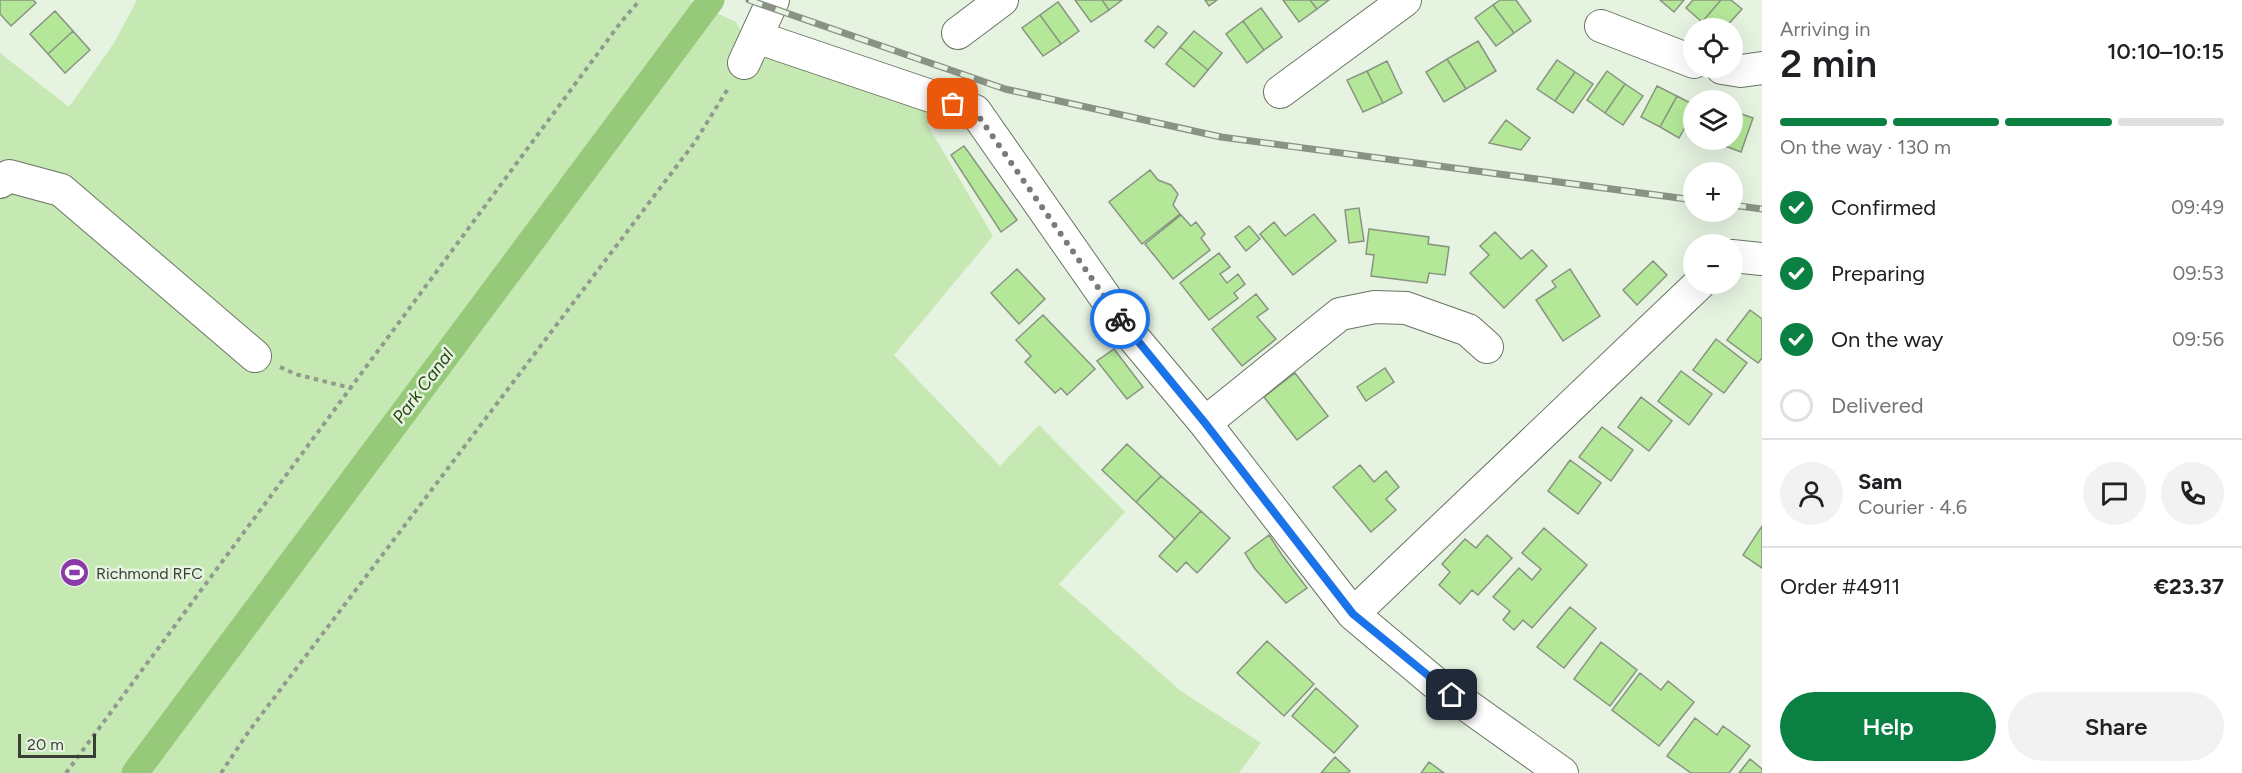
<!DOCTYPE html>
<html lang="en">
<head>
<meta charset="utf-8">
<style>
  body { margin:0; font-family:Figtree,sans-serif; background:#f2f2f2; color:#202124; height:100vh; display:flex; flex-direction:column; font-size:22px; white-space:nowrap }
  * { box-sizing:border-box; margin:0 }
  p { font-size:20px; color:#757577 }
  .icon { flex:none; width:33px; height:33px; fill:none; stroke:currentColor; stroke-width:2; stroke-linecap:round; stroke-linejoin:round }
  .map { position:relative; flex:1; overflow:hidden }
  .details { display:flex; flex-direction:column; background:#fff; width:480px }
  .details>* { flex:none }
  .tools { position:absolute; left:1683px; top:18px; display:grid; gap:12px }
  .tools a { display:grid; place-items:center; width:60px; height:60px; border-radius:50%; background:#fff; box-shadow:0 6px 24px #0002; font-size:30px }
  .scale { position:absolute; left:18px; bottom:15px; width:78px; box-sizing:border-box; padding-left:6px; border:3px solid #393e36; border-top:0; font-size:16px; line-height:21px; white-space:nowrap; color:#393e36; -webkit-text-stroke:4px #e6f3e0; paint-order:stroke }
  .pin { position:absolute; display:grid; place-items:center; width:51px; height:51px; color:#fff; margin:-26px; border-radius:12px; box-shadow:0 3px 9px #0006 }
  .courier { position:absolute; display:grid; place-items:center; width:60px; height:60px; margin:-30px; border:4px solid #1a73e8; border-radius:50%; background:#fff; color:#222; box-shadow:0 2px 8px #0007 }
  .overview em { font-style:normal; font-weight:600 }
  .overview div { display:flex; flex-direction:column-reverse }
  .overview { display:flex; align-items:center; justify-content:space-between; height:102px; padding:0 18px }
  h1 { font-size:39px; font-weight:600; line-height:45px }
  .bar { display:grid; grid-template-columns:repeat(4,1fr); gap:9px 6px; align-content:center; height:72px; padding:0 18px }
  .bar i { height:8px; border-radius:4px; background:#e0e0e0 }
  .bar .active { background:#0b8043 }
  .bar p { grid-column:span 4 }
  .line { display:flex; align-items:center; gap:15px; padding:0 18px; border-top:2px solid #e0e0e0 }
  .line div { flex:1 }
  .round { display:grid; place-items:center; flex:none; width:63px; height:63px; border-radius:32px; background:#f2f2f2 }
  ol { padding:0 18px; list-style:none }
  li { display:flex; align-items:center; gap:18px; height:66px }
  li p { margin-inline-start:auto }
  li .icon { padding:6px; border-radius:50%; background:#0b8043; color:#fff; stroke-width:4 }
  li:last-child { color:#757577 }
  li i { width:33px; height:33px; border:3px solid #e0e0e0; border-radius:50% }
  .action { display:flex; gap:12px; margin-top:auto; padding:12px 18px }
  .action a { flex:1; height:69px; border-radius:36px; background:#0b8043; color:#fff; font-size:24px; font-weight:600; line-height:69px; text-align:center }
  .action a+a { background:#f2f2f2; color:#202124 }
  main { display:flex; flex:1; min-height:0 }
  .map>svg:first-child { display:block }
  .green { fill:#c6e9b3 }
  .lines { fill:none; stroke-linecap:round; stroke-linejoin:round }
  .canal { stroke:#96c97a; stroke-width:27 }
  .building { fill:#b4e898; stroke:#889482; stroke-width:1.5 }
  .minor-casing { stroke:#697463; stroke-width:34 }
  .path { stroke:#919a8c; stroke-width:4; stroke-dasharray:4.5 4.5; stroke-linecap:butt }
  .minor { stroke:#fff; stroke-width:32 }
  .rail-casing { stroke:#899285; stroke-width:7 }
  .rail { stroke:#e6f3e0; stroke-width:4.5; stroke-dasharray:14; stroke-linecap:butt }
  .done { stroke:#767d72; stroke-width:6; stroke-dasharray:0 10.8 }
  .route { stroke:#1a73e8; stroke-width:8 }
  .labels { text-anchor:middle; stroke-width:5; stroke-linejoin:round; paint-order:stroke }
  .poi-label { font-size:16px; fill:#393e36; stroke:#e6f3e0; text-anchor:start }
  .water-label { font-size:18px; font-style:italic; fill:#284812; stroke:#e6f3e0 }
</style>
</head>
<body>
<main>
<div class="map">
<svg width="1762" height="773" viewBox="0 0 1762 773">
  <rect width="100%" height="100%" fill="#e6f3e0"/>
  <!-- green -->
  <path class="green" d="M137,0H689L736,22L747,43L958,118L927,124L993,236L894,355L1000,466L1039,425L1125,512L1059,584L1181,691L1261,743L1239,773H0V53L69,107L114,43Z"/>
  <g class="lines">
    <!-- canal -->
    <path class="canal" d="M135,773L711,0"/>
  </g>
  <!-- building -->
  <path class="building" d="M0,0H33L36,3L11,26L0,14Z
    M1075,0H1102L1109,10L1091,22Z
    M1102,0H1122L1109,10Z
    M1205,0H1217L1209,6Z
    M1283,0H1310L1317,9L1299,22Z
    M1310,0H1329L1317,9Z
    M1500,0H1516L1531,21L1514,33L1493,5Z
    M1660,0H1684L1674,12Z
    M1693,0H1721L1702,22L1686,8Z
    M1721,0H1731L1742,9L1725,28H1710L1702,22Z
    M1058,2L1079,31L1061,44L1040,15Z
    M1493,5L1514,33L1496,46L1475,18Z
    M1261,8L1282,37L1264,50L1243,21Z
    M55,11L73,31L48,54L30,34Z
    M1040,15L1061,44L1043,56L1022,28Z
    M1243,21L1264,50L1247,63L1226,34Z
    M1158,26L1167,33L1154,48L1145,41Z
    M73,31L90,50L65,73L48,54Z
    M1194,31L1222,53L1208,70L1180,47Z
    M1478,41L1496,71L1466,89L1447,59Z
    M1180,47L1208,70L1194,87L1166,64Z
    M1447,59L1466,89L1444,102L1426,72Z
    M1557,60L1575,72L1555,101L1537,89Z
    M1387,61L1402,93L1383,103L1367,71Z
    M1367,71L1383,103L1363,112L1347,80Z
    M1607,71L1625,84L1605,113L1587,100Z
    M1575,72L1593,84L1573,113L1555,101Z
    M1625,84L1643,96L1623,125L1605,113Z
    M1657,86L1677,96L1660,127L1641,117Z
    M1677,96L1694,105V111L1679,138L1660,127Z
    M1733,111L1753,118L1741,152L1720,144L1722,140H1732Z
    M1506,120L1530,138L1521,150L1489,143Z
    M964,146L1017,220L1001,232L951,155Z
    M1150,170L1158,180L1171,185L1178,194L1173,205L1180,214L1142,244L1109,202Z
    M1359,208L1364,241L1349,243L1345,210Z
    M1314,214L1336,241L1293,275L1260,234L1274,222L1285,236Z
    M1181,215L1191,226L1196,222L1205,234L1201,238L1210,250L1173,279L1145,244Z
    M1249,226L1260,239L1246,251L1235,237Z
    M1369,229L1429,237L1428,244L1449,247L1445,275L1429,273L1427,283L1371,276L1374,255L1366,254Z
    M1495,232L1521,259L1532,250L1547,266L1504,308L1470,273L1489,255L1480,246Z
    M1219,253L1230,267L1220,274L1227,283L1238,274L1245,284L1234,293L1238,298L1209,320L1180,283Z
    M1653,261L1667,275L1637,305L1623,290Z
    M1017,269L1045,299L1019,324L991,293Z
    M1570,269L1600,316L1563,341L1536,300L1556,287L1552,281Z
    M1256,294L1268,309L1257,317L1276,339L1242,366L1212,329Z
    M1750,310L1762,319V358L1758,363L1727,340Z
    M1043,315L1095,369L1067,395L1061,388L1055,393L1025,362L1031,356L1016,340Z
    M1716,339L1747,363L1724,393L1693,370Z
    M1114,349L1143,387L1127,399L1097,361Z
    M1385,368L1394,382L1366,401L1357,387Z
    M1681,371L1712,394L1689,425L1658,401Z
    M1295,373L1328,416L1297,440L1264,397Z
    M1641,397L1672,421L1649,451L1618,427Z
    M1602,427L1633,450L1611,481L1579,457Z
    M1127,444L1161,476L1136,502L1102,470Z
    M1570,460L1601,483L1578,514L1548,491Z
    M1360,465L1374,482L1386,471L1399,487L1386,499L1396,510L1371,532L1333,487Z
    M1161,476L1201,511L1175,539L1136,502Z
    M1201,511L1230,538L1197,573L1186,562L1177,572L1159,556Z
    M1762,526V568L1743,555Z
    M1544,528L1587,565L1532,628L1523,620L1514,630L1503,620L1510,611L1493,597L1519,568L1532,580L1541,569L1522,553Z
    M1269,535L1282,555L1307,588L1286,603L1255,569L1245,553Z
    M1487,535L1512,558L1478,595L1472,590L1460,604L1439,585L1450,572L1442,564L1465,539L1476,548Z
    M1570,607L1596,628L1564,668L1537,647Z
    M1267,641L1314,684L1284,716L1237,673Z
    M1601,642L1637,670L1610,706L1574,679Z
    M1640,673L1661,690L1668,681L1694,702L1659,746L1612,710Z
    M1316,688L1358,726L1334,753L1292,716Z
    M1695,718L1717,735L1723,726L1750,746L1729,773H1691L1667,756Z
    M1335,757L1350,771L1348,773H1321Z
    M1750,759L1762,769V773H1739Z
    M1429,762L1444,773H1421Z"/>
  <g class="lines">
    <defs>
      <path id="minor" d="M1601,26L1694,62
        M761,30L768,41L975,111L1133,337L1205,423L1353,614L1434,682L1562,773
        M958,33L1002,0
        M744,63L773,0
        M1722,68L1741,71L1762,68
        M1280,92L1405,0
        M0,182L9,176L61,190L255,356
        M1732,256L1762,259
        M1205,423L1340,314L1375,307L1406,308L1468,330L1487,347
        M1353,614L1699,284"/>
    </defs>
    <!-- minor casing -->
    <use href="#minor" class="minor-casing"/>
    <!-- path -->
    <path class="path" d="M280,367L295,374L351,388
      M66,773L621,22L640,0
      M221,773L249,731L695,142L729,87"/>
    <!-- minor -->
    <use href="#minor" class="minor"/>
    <defs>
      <path id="rail" d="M749,0L1005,89L1221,137L1694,200
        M1732,205L1762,209"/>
    </defs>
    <!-- rail casing -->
    <use href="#rail" class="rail-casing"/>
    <!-- rail -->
    <use href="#rail" class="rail"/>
  </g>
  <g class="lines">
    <!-- done -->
    <path class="done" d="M953,104L975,111L1120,319"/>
    <!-- route -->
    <path class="route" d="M1120,319L1205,423L1353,614L1452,695"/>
  </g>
  <!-- icons -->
  <defs>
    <symbol id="stadium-disc" viewBox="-11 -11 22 22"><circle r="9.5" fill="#8a39a9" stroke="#e6f3e0"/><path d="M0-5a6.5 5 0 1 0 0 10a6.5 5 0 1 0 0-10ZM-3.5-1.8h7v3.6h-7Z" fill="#fff"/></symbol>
  </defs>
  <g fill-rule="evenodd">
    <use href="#stadium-disc" x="58" y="556" width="33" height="33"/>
  </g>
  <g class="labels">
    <!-- poi labels -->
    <g class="poi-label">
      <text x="96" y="579">Richmond RFC</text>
    </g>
    <!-- water labels -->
    <g class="water-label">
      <text transform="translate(423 386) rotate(-53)" y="6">Park Canal</text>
    </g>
  </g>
</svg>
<div class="tools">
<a><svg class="icon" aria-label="locate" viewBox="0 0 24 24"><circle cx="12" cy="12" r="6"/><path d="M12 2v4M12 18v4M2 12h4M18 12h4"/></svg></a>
<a><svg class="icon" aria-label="layers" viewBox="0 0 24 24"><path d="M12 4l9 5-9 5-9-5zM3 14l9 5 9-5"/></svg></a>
<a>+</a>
<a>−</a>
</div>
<div class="scale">20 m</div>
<div class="pin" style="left:953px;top:104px;background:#ea580c"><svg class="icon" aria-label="bag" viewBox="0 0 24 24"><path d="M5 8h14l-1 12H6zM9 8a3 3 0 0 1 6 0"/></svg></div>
<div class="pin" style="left:1452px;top:695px;background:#1f2937"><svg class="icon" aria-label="home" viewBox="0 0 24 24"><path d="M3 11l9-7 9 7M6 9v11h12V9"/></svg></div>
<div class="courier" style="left:1120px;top:319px"><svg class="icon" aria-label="bike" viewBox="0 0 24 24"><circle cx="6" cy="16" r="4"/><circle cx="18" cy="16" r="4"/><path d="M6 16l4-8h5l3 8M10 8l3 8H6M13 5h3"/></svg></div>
</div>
<section class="details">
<div class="overview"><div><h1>2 min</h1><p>Arriving in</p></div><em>10:10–10:15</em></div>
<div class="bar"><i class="active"></i><i class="active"></i><i class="active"></i><i></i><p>On the way · 130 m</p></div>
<ol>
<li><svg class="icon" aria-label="check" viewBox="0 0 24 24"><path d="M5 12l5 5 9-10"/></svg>Confirmed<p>09:49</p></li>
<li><svg class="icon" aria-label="check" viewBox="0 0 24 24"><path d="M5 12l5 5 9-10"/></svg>Preparing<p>09:53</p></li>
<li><svg class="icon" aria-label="check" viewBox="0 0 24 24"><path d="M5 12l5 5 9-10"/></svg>On the way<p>09:56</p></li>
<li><i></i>Delivered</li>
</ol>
<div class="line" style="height:108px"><a class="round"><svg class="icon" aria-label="person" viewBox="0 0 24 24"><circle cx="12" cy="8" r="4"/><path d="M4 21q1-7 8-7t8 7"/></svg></a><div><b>Sam</b><p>Courier · 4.6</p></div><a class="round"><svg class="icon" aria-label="chat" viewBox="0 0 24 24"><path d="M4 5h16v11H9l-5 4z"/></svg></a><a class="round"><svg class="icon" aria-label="phone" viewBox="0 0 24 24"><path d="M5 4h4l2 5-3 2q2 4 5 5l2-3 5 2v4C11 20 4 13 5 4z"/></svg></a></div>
<div class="line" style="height:78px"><div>Order #4911</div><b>€23.37</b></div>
<div class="action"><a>Help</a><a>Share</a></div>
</section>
</main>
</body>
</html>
